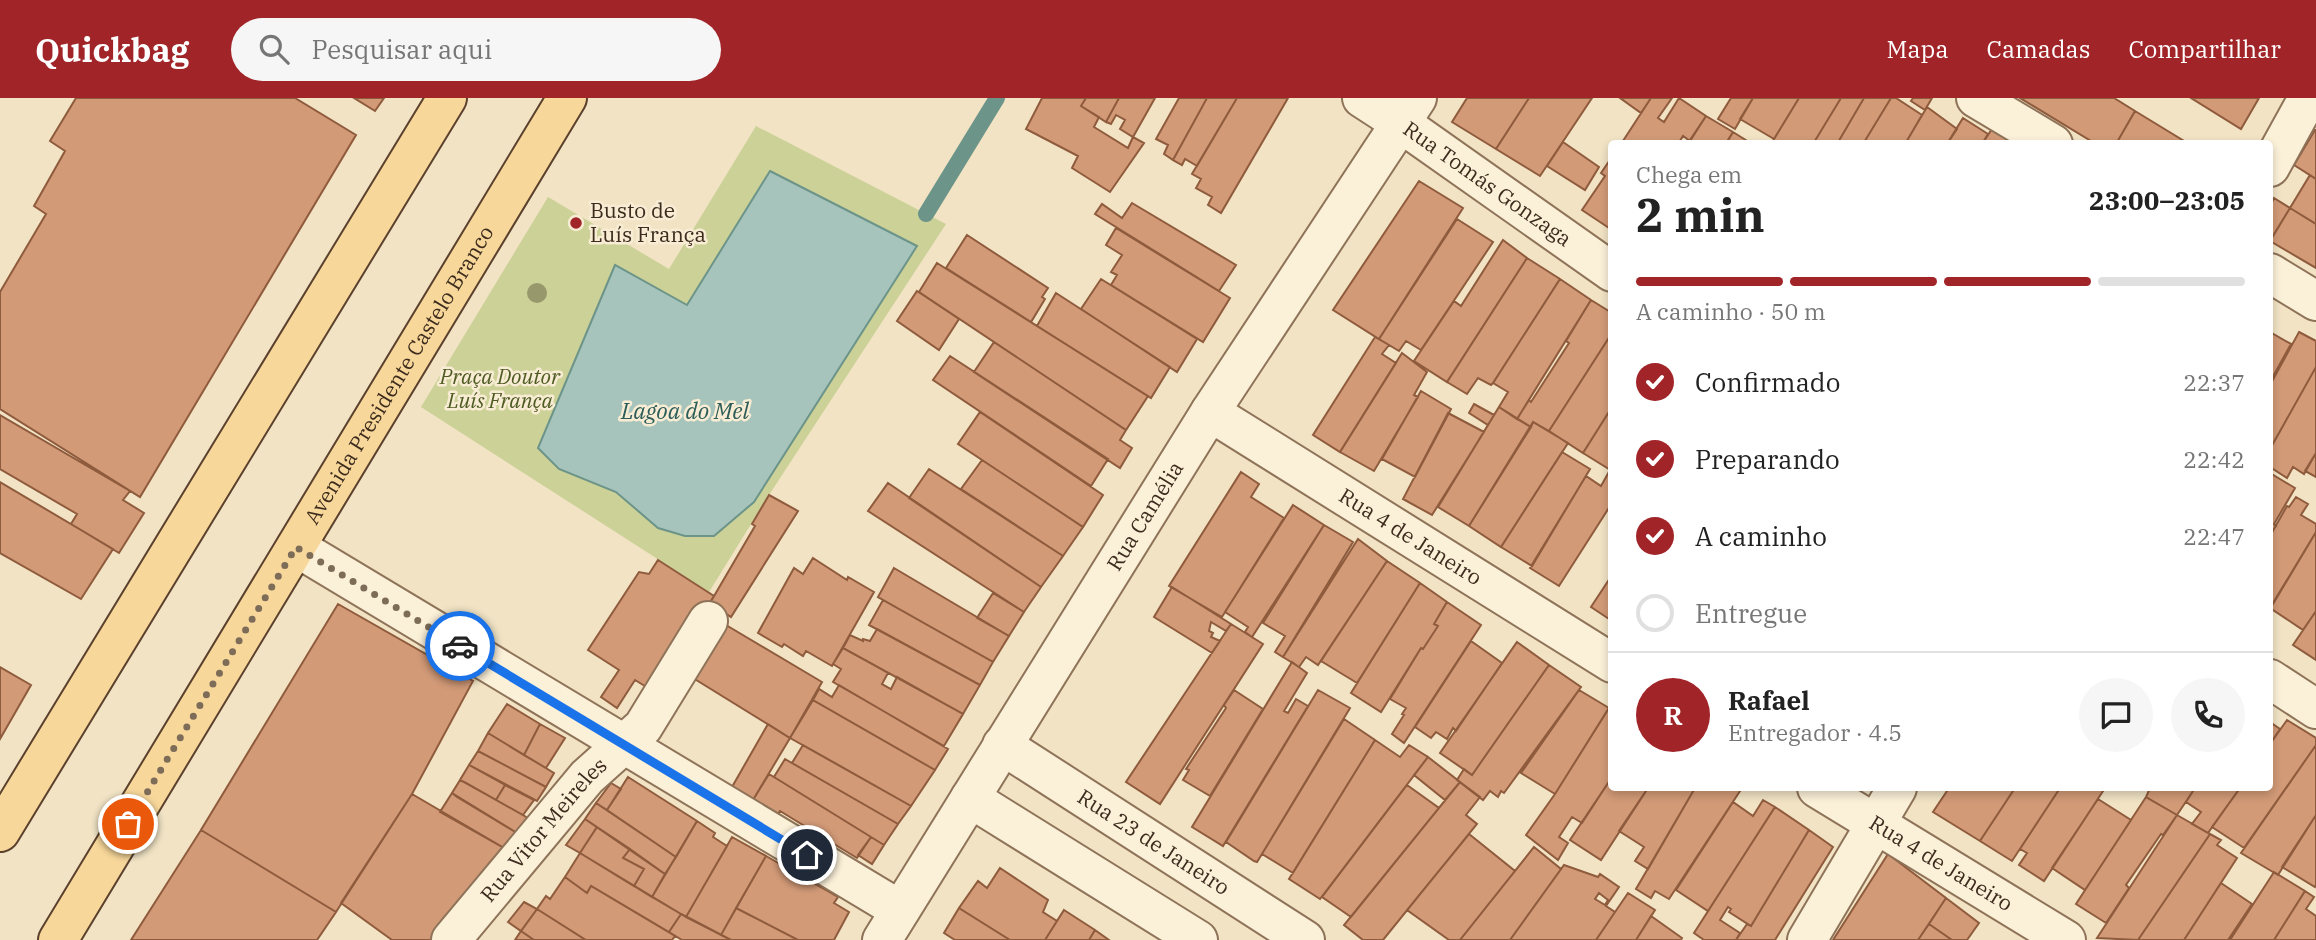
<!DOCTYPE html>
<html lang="pt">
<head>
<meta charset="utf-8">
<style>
  body { margin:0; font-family:"IBM Plex Serif",serif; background:#f6f6f6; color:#222; height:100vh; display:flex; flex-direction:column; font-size:26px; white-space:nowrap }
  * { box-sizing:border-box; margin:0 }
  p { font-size:23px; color:#767676 }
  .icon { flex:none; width:38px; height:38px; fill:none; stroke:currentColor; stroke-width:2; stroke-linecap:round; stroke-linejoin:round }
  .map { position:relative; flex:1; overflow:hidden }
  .side { position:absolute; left:1608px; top:42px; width:665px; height:651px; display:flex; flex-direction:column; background:#fff; border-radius:7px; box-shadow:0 4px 10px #0003 }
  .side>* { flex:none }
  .pin { position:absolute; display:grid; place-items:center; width:60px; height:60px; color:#fff; margin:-30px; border:4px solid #fff; border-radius:50%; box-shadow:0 2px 7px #0007 }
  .courier { position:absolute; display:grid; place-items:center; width:70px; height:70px; margin:-35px; border:5px solid #1a73e8; border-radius:50%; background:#fff; color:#222; box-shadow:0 2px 9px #0007 }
  .headline em { font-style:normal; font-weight:700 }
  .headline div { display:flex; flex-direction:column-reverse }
  .headline { display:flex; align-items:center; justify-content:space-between; height:119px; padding:0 28px }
  h1 { font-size:46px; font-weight:700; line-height:52px }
  .bar { display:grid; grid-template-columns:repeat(4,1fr); gap:10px 7px; align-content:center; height:84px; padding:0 28px }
  .bar i { height:9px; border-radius:5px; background:#e0e0e0 }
  .bar .current { background:#a12428 }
  .bar p { grid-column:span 4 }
  .line { display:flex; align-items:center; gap:18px; padding:0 28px; border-top:2px solid #e0e0e0 }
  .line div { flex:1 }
  .round { display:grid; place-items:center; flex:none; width:74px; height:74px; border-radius:37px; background:#f6f6f6 }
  ol { padding:0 28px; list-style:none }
  li { display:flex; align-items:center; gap:21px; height:77px }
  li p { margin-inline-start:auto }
  li .icon { padding:7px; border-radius:50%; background:#a12428; color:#fff; stroke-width:4 }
  li:last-child { color:#767676 }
  li i { width:38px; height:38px; border:4px solid #e0e0e0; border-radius:50% }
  header { display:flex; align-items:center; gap:42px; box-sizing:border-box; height:98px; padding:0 35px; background:#a12428; color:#fff }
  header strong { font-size:33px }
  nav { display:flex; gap:38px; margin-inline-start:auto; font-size:24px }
  .search { width:490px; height:63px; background:#f6f6f6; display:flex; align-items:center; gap:18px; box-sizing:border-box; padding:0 24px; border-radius:38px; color:#767676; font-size:26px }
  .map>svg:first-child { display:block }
  .green { fill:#ccd197; fill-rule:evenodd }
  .water { fill:#a6c4bb; stroke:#6c9489; stroke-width:2 }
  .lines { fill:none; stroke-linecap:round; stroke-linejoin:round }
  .stream { stroke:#6c9489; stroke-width:16 }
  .building { fill:#d29a77; stroke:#8f5b3d; stroke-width:2; fill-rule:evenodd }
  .minor-casing { stroke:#8e7359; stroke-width:42 }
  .major-casing { stroke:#5b412d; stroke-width:42 }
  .minor { stroke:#fbf0d8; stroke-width:38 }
  .major { stroke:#f7d79a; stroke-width:38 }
  .tree { fill:#97986b }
  .done { stroke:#7c6c58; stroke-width:7; stroke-dasharray:0 12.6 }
  .route { stroke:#1a73e8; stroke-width:9 }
  .poi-dot { fill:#a12428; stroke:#f8edd4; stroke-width:2.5 }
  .labels { text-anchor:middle; stroke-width:5; stroke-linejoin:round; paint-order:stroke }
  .street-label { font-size:21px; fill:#3d2c1e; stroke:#f8edd4 }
  .poi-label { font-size:21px; fill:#3d2c1e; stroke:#f8edd4; text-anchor:start }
  .park-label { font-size:21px; font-style:italic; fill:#4e5b23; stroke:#f8edd4 }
  .water-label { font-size:23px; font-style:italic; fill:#2c5d59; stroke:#f8edd4 }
</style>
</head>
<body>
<header>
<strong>Quickbag</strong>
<div class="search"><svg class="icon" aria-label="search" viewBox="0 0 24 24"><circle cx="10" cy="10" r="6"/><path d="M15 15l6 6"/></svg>Pesquisar aqui</div>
<nav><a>Mapa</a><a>Camadas</a><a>Compartilhar</a></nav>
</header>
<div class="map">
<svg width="2316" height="842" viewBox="0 0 2316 842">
  <rect width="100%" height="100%" fill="#f1e3c4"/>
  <!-- green -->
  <path class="green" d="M756,28L946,126L769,397L709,494L421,309L548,99L669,171ZM917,149L754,404L714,438H685L658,430L616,394L538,350L558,304L687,207Z"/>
  <!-- water -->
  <path class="water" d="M770,73L917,148L754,404L714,438H685L658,430L616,394L559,371L538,350L615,167L687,207Z"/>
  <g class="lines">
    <!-- stream -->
    <path class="stream" d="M926,116L997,0"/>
  </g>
  <!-- building -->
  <path class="building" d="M76,0H295L356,37L140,399L0,311V194L46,116L34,108L65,53L50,43Z
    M354,0H384L375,13Z
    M1042,0H1086L1081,8L1099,19L1094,29L1128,50L1133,39L1144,45L1110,94L1072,70L1078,58L1026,31Z
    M1086,0H1119L1106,24L1081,8Z
    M1119,0H1155L1133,39L1120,31L1125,22L1116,17L1111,26L1106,24Z
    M1179,0H1207L1173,62L1164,56L1168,47L1156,41Z
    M1207,0H1237L1197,68L1185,61L1182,67L1173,62Z
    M1237,0H1288L1221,115L1208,107L1212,99L1196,90L1201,81L1192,76Z
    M1467,0H1529L1496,51L1452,24Z
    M1529,0H1592L1540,78L1496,51Z
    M1620,0H1651L1641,15Z
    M1651,0H1672L1658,20L1664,24L1679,0L1706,18L1690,43L1683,38L1678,46H1621Z
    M1731,0H1753L1735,31L1718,21Z
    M1753,0H1799L1774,41L1740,21Z
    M1799,0H1841L1813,46H1771Z
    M1841,0H1864L1837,46H1813Z
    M1864,0H1891L1863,46H1837Z
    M1891,0H1896L1922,17L1905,46H1863Z
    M1913,0H1932L1925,12L1911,3Z
    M2020,0H2114L2135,13L2116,46H2096Z
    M2191,0H2259L2241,31Z
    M1927,9L1957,31L1947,46H1905Z
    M2135,13L2189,46H2116Z
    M1706,18L1733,34L1726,46L1688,45Z
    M1963,20L1988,36L1982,46H1947Z
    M1992,31L2014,46H1982Z
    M2315,32H2316V81L2294,67Z
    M1733,34L1752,46H1734L1728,42Z
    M1563,44L1599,69L1585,92L1547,68Z
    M1612,59V132L1582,112L1605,78L1601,75Z
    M2310,77L2316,81V126L2290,110Z
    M1419,83L1463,110L1379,241L1333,212Z
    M2274,100L2290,110L2270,143V108Z
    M1132,105L1236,167L1219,193L1095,116L1102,106L1122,120Z
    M2290,110L2316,126V170L2270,143Z
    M1457,121L1493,144L1421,252L1406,243L1399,253L1379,241Z
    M1116,130L1230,200L1203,244L1111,187L1117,177L1111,174L1122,157L1106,147Z
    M967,137L1048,190L1042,199L1045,201L1031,224L946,170Z
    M1503,142L1527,160L1447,284L1414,263L1454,203L1461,208Z
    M1527,160L1560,181L1493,285L1491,287L1478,280L1467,296L1447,284Z
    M937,165L1148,298L1126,332L919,194Z
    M1101,181L1197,241L1177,274L1081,211Z
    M1560,181L1591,202L1517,321L1499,309L1508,294L1493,285Z
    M917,193L959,221L939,252L897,223Z
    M1056,195L1170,269L1151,300L1037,228Z
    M1591,202L1612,215V235L1549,333L1533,324L1531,329L1517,321L1529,302L1531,304L1569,245L1566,243Z
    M2270,234L2291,246L2270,284Z
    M2299,234L2316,243V269L2270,351V287Z
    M1610,238L1612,309L1583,355L1549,333Z
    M1375,239L1389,247L1382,256L1396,265L1340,354L1313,337Z
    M994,244L1126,332L1120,342L1132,350L1120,370L974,274Z
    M1402,255L1427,274L1414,297L1418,299L1374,373L1340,354Z
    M950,258L1108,361L1091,388L933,282Z
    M2316,269V355L2304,376L2293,369L2287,380L2270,369V351Z
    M1421,293L1451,311L1415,379L1382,361Z
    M1474,306L1494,317L1488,327L1469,315Z
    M1499,309L1531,329L1469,428L1438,409Z
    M1612,309V373L1583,355Z
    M980,314L1103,397L1083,429L958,346Z
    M1448,315L1484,334L1432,417L1403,401Z
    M0,317L130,393L123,402L144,415L119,455L71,426L77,416L0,371Z
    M1533,324L1568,345L1501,449L1469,428Z
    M1562,354L1590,371L1532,468L1501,449Z
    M2316,355V379L2305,373Z
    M982,362L1083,429L1063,458L961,391Z
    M929,371L1063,458L1041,489L909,400Z
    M1610,372L1612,405L1559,488L1530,470L1586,378L1601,388Z
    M1241,374L1259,386L1251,399L1284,420L1222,519L1169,488Z
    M2270,375L2295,390L2274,426L2276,428L2273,432L2270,433Z
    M0,384L113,451L81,501L0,455Z
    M888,385L1041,489L1024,514L868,413Z
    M769,397L798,413L731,519L710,505L755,428L752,426Z
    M2296,399L2308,406L2301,417L2316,426V434L2270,511V438L2287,408L2289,409Z
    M1293,407L1324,427L1252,539L1245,534L1248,529L1225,514Z
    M1324,427L1353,444L1283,559L1275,554L1285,538L1263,525Z
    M2316,434V513L2303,532L2270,510Z
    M1358,441L1387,463L1318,567L1306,559L1299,569L1283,559Z
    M813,460L847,482L848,479L874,494L832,568L806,553L803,558L784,546L782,549L758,535L794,470L803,476Z
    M658,462L714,498L653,593L635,582L617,610L601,599L619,572L588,552L639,474L649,476Z
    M1387,463L1420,485L1357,585L1321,563Z
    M894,470L1009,538L993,564L878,499Z
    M1612,477V523L1591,509Z
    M1420,485L1447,504L1434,526L1438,528L1423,551L1421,550L1381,614L1351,595Z
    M1172,489L1231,526L1226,533L1211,524L1209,533L1213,535L1211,539L1220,543L1212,555L1154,519Z
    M993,495L1024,514L1009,538L977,520Z
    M883,502L993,564L980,587L869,527Z
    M1447,504L1481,527L1404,645L1392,636L1404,617L1402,616L1406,610L1390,601L1421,550L1423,551L1438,528L1434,526Z
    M338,506L473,583L412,696L336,814L201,732Z
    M2316,513V562L2293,547Z
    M1231,526L1263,546L1160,706L1126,684Z
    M726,527L822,584L790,640L693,580Z
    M877,531L980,587L963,616L843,550L850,537L863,543V541L870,543Z
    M1471,543L1502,565L1456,633L1453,630L1447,641L1436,634L1431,640L1415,629Z
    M1517,544L1549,567L1472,677L1440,655Z
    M843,550L888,575L882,586L891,591L897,579L963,616L944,648L833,584L841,571L833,566Z
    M1292,564L1307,575L1284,613L1288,615L1296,601L1308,608L1223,748L1192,729Z
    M1549,567L1581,589L1504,695L1501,693L1498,699L1490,693L1483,702L1457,682L1464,671L1472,677Z
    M0,569L31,587L0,641Z
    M839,587L948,651L935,672L813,602L819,591L832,599Z
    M1234,592L1263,611L1210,698L1183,682L1189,672L1186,671L1226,610L1224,607Z
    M1318,592L1350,610L1262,756L1257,764L1254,763L1226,744Z
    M1579,592L1609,610L1555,696L1521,675Z
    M813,602L935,672L911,708L790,640Z
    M1612,605V679L1582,725L1572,719L1559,739L1568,745L1558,762L1526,737L1555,696Z
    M507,606L540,626L524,657L488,635Z
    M1344,621L1375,642L1293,775L1262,756Z
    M2287,622L2316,640V647L2244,750L2212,729L2240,690H2270V646Z
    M2270,624L2280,631L2270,646Z
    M540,626L565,640L546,670L524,657Z
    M768,626L790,640L753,702L732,689Z
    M488,635L554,675L546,689L478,653Z
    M1375,642L1400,659L1409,647L1428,659L1320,801L1289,781Z
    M803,647L911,708L898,726L792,665Z
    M2316,647V717L2278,777L2241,755Z
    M478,653L546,689L537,703L469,667Z
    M1428,659L1460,684L1445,702L1414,677Z
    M785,661L898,726L884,747L774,679Z
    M469,667L505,687L496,702L460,682Z
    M769,676L871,739L857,760L780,713L777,717L753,702Z
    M628,679L697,723L676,759L607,712Z
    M1612,679V690H1648L1601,762L1570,742Z
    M460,682L466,685L528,720L517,735L452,695Z
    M1460,684L1480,699L1466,717L1477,726L1383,842H1363L1344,827Z
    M611,685L621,691L607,712L596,705Z
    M505,687L534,702L523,717L496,702Z
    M1407,687L1439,710L1351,819L1322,799Z
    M1648,690H1695L1648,771L1635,763L1644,749L1619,733Z
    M1695,690H1742L1669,801L1655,793L1651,800L1636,791Z
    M1949,690H2015L1980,743L1933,714Z
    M2015,690H2060L2012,763L1980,743Z
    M2060,690H2105L2044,783L2019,767L2027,755L2020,751Z
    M2150,690H2195L2177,717L2146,699Z
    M2195,690H2240L2208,735L2192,726L2201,714L2186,704Z
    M452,695L457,699L517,735L504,750L440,714Z
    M412,696L504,750L431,842H392L341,805Z
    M2146,699L2177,717L2163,737L2161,736L2126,787L2129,790L2106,825L2076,806Z
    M2098,701L2131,722L2085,792L2052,770Z
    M1763,702L1775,709L1708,813L1676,792L1733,704L1753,718Z
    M596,705L676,759L665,776L585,721Z
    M1775,709L1809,732L1751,828L1729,814L1731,811L1728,809L1720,822L1740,835L1736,842H1704L1694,835Z
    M2177,717L2210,736L2138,842L2097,840Z
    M2316,717V787L2315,789L2282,769Z
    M585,721L597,729L580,755L566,747Z
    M697,723L715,735L713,739L727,748L686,819L652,799Z
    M597,729L630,751L623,760L644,771L634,788L580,755Z
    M201,732L336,814L317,842H131Z
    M1809,732L1833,749L1775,842H1736L1747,826L1751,828Z
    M1469,736L1515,773L1460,842H1449L1407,812Z
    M2210,736L2221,742L2217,747L2237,760L2184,842H2138Z
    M732,739L766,758L721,837L686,819Z
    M871,739L884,747L872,766L858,757Z
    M1534,749L1561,771L1510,842H1460Z
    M630,751L665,776L652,799L634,788L644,771L623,760Z
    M580,755L681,816L669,834L591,788L587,795L565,779Z
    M1888,756L1946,800L1918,842H1833Z
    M766,758L838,799L834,805L849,814L834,842H798L736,810Z
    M1564,767L1598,779L1600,776L1619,789L1606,808L1615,814L1596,842H1510ZM1599,795L1608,802L1605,807L1595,801Z
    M1000,770L1048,802L1043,814L1057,823L1045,842H1010L959,810L978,783L987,790Z
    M2274,774L2305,793L2274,842H2230Z
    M565,779L587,795L591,788L675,838L672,842H586L537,811L546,798L550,801Z
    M2221,785L2252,806L2228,842H2184Z
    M2305,793L2314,799L2306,811L2316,818V842H2274Z
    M1628,795L1655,812L1636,842H1596Z
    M1946,800L1979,825L1967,842H1952L1929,826Z
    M524,804L537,811L521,833L508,824Z
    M736,810L798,842H731L721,837Z
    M959,810L962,812L1010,842H955L944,835Z
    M537,811L584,841L586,842H534L521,833Z
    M1064,812L1095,832L1089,842H1045Z
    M681,816L691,821L731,842H682L669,834Z
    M1651,818L1682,840L1681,842H1636Z
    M1929,826L1952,842H1918Z
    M1095,832L1109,842H1089Z
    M521,833L534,842H515Z"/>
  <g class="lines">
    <defs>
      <g id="minor">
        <path id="s1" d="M1362,0L1402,26L1612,174"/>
        <path d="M1976,0L2053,46"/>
        <path d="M2270,69L2308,0"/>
        <path d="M2270,175L2316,203"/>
        <path id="s2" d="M1210,314L1612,565"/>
        <path d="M296,449L900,812"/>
        <path d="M2270,581L2316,611"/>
        <path id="s3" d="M1002,647L1305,842"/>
        <path id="s4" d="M1817,690L2066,842"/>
        <path d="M970,700L1198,842"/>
        <path id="s5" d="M451,842L587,679L643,629L708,523"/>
        <path id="s6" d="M882,842L1210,314L1417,0"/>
        <path d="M1807,842L1897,690"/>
      </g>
      <g id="major">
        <path d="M0,734L447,0"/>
        <path id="s7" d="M58,842L567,0"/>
      </g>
    </defs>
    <!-- minor casing -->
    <use href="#minor" class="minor-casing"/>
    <!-- major casing -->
    <use href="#major" class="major-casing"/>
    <!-- minor -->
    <use href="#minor" class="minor"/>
    <!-- major -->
    <use href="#major" class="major"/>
  </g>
  <!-- trees -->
  <circle class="tree" cx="537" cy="195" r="10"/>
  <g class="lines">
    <!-- done -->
    <path class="done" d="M128,726L296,449L460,548"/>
    <!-- route -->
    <path class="route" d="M460,548L807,757"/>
  </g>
  <!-- markers -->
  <circle class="poi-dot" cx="576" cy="125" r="7"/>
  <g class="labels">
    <!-- street labels -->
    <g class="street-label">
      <text dy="7" stroke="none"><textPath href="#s1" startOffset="152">Rua Tomás Gonzaga</textPath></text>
      <text dy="7" stroke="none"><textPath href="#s7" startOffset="660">Avenida Presidente Castelo Branco</textPath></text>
      <text dy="7" stroke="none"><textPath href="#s6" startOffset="499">Rua Camélia</textPath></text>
      <text dy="7" stroke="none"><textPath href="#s2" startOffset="236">Rua 4 de Janeiro</textPath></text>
      <text dy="7" stroke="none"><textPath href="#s5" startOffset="144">Rua Vitor Meireles</textPath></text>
      <text dy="7" stroke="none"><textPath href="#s3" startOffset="180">Rua 23 de Janeiro</textPath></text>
      <text dy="7" stroke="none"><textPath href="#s4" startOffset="145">Rua 4 de Janeiro</textPath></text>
    </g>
    <!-- poi labels -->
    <g class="poi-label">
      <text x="590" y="120">Busto de<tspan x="590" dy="24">Luís França</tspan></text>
    </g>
    <!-- park labels -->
    <g class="park-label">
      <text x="500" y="286">Praça Doutor<tspan x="500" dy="24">Luís França</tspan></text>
    </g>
    <!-- water labels -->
    <g class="water-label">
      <text x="685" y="321">Lagoa do Mel</text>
    </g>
  </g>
</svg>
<div class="pin" style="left:128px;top:726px;background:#ea580c"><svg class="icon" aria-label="bag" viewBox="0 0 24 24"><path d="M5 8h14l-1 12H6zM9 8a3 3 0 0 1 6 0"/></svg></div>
<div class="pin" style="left:807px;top:757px;background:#1f2937"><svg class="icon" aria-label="home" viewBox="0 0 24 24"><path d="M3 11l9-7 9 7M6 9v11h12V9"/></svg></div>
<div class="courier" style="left:460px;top:548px"><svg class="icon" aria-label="car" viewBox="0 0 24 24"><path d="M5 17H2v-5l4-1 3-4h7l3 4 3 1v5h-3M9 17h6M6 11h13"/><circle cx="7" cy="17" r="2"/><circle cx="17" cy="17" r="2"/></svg></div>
<section class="side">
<div class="headline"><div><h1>2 min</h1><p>Chega em</p></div><em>23:00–23:05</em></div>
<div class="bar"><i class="current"></i><i class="current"></i><i class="current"></i><i></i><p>A caminho · 50 m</p></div>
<ol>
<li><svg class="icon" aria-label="check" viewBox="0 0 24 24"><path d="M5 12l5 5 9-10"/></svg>Confirmado<p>22:37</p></li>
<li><svg class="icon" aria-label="check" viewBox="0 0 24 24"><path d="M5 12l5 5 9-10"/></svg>Preparando<p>22:42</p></li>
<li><svg class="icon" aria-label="check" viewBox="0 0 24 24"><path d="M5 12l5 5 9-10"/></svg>A caminho<p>22:47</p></li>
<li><i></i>Entregue</li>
</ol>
<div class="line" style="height:126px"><b class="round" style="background:#a12428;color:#fff">R</b><div><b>Rafael</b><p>Entregador · 4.5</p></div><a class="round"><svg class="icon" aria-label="chat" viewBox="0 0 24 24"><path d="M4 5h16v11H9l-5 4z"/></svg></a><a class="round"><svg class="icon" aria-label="phone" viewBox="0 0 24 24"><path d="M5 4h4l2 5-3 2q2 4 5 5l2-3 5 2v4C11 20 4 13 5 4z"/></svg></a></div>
</section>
</div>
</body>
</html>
